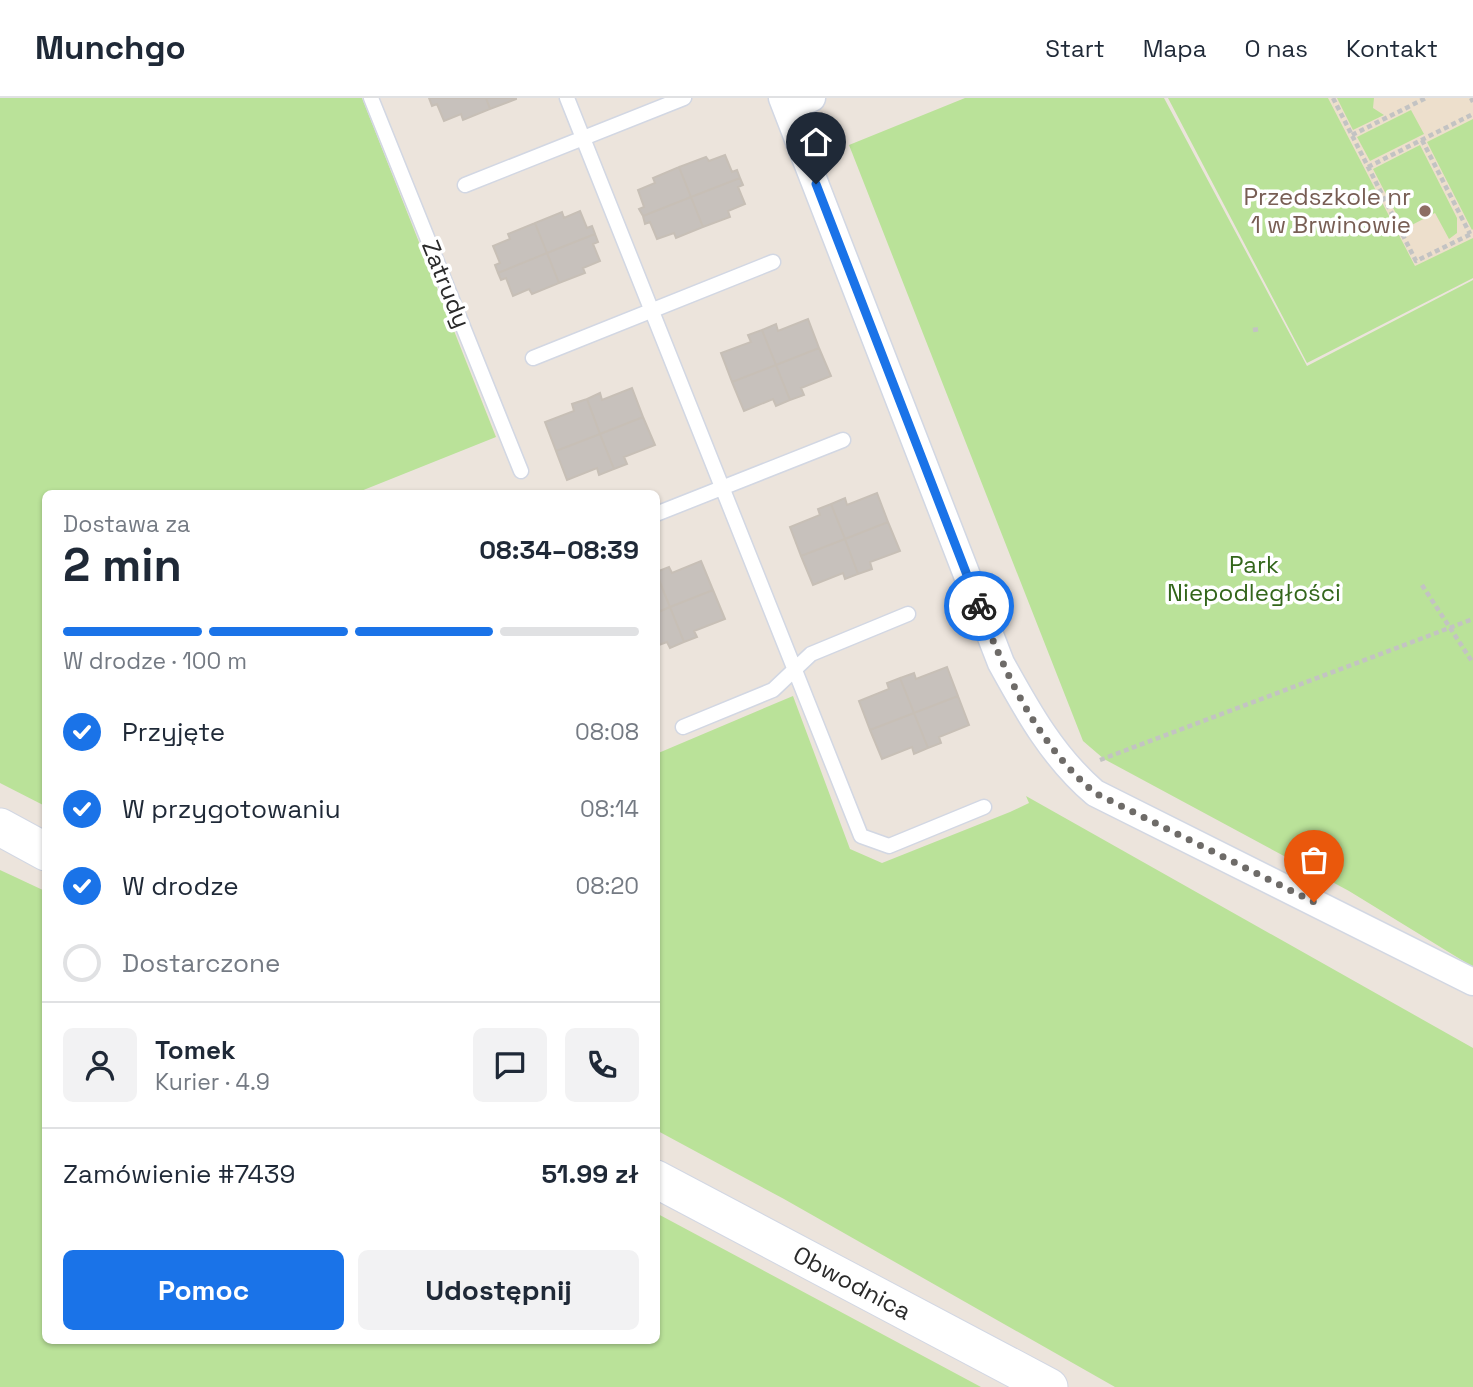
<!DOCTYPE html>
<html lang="pl">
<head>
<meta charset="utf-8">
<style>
  body { margin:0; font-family:"Space Grotesk",sans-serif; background:#f2f2f3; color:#1f2937; height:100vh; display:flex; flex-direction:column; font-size:26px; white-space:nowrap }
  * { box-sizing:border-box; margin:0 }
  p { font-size:23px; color:#747a83 }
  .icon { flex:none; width:38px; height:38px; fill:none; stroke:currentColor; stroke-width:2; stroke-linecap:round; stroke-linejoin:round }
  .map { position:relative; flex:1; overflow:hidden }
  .drawer { position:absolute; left:42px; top:392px; width:618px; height:854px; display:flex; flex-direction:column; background:#fff; border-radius:10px; box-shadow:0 2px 5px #0004 }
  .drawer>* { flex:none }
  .pin { position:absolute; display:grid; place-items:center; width:60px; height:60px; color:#fff; margin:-72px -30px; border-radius:50% 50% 50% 0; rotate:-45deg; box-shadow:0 0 7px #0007 }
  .pin .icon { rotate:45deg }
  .courier { position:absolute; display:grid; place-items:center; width:70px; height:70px; margin:-35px; border:5px solid #1a73e8; border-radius:50%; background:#fff; color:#222; box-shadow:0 2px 9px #0007 }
  .headline em { font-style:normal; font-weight:700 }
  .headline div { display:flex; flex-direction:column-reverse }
  .headline { display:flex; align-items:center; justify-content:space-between; height:119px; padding:0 21px }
  h1 { font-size:46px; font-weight:700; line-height:52px }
  .bar { display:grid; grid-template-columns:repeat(4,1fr); gap:10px 7px; align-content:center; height:84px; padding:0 21px }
  .bar i { height:9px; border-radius:5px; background:#e0e1e3 }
  .bar .on { background:#1a73e8 }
  .bar p { grid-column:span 4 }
  .line { display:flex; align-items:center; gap:18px; padding:0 21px; border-top:2px solid #e0e1e3 }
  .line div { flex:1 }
  .round { display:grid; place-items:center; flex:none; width:74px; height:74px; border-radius:10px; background:#f2f2f3 }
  ol { padding:0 21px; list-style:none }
  li { display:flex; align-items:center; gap:21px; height:77px }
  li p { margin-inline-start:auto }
  li .icon { padding:7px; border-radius:50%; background:#1a73e8; color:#fff; stroke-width:4 }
  li:last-child { color:#747a83 }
  li i { width:38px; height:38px; border:4px solid #e0e1e3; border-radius:50% }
  .primary-button { display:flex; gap:14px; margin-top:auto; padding:14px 21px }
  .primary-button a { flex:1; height:80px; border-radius:10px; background:#1a73e8; color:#fff; font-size:28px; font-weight:700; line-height:80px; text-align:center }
  .primary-button a+a { background:#f2f2f3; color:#1f2937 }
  header { display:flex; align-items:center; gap:42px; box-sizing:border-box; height:98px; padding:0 35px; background:#fff; border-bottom:2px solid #e0e1e3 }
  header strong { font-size:33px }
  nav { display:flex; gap:38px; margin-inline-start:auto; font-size:24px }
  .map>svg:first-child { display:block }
  .education { fill:#eddfcc }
  .green { fill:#bae299 }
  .building { fill:#c7c1bc; stroke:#c7bfb6; stroke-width:2 }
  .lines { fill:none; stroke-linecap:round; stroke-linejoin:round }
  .lane-casing { stroke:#d2d7e3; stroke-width:17 }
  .street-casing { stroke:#d2d7e3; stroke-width:29 }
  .secondary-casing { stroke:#d2d7e3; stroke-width:39 }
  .path { stroke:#c3c3c3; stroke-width:4.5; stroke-dasharray:5 3.5; stroke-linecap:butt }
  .lane { stroke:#fff; stroke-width:14 }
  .street { stroke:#fff; stroke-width:26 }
  .secondary { stroke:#fff; stroke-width:37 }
  .done { stroke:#6e6b68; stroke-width:7; stroke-dasharray:0 12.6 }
  .route { stroke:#1a73e8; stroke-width:9 }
  .education-dot { fill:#8d6e63; stroke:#fff; stroke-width:2.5 }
  .labels { text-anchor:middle; stroke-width:7; stroke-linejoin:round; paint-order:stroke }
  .education-label { font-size:24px; fill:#785e54; stroke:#fff; text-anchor:end }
  .street-label { font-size:24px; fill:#2a2a2a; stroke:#fff }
  .park-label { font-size:24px; fill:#33661b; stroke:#fff }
</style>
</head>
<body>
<header>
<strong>Munchgo</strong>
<nav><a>Start</a><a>Mapa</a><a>O nas</a><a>Kontakt</a></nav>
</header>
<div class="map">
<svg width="1473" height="1289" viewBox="0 0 1473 1289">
  <rect width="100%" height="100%" fill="#ece4dc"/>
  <!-- education -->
  <path class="education" d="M1319,0H1473V180L1424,205Z"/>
  <!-- green -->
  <path class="green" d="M0,0H362L496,339L356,395L46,396L45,708L0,685Z
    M965,0H1164L1307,268L1473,182V869L1349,793L1104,661L1083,643L849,47Z
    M1168,0H1328L1415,168L1473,140V180L1307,265Z
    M1337,0H1374L1373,10L1384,17L1353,32Z
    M1411,12L1424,36L1370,63L1357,39Z
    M1473,21V131L1472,132L1427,44Z
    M1420,47L1457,120V135L1449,141L1435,115L1404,131L1373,71Z
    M793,598L850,751L882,765L1010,714L1029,705L1026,698L1473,950V1289H1115L784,1101L656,1032V656Z
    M0,772L45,793L46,1242H656V1115L981,1289H0Z"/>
  <!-- building -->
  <path class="building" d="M429,0H486L490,11L463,22L461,16L444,23L437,6L432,8Z
    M486,0H516V1L490,11Z
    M725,57L732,74L737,72L740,80L691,99L679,69L706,59L709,63Z
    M679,69L691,99L643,118L639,111L644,109L638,92L655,85L653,80Z
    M740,80L743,87L738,89L745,106L728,113L730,119L703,129L691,99Z
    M691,99L703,129L676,140L674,135L657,141L650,124L645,126L643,118Z
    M580,113L587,130L592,128L595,136L547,155L535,125L562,114L564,120Z
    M535,125L547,155L498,175L495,167L500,165L493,148L510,141L508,136Z
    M595,136L598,144L593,146L600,163L583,170L585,175L559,185L547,155Z
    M547,155L559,185L532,196L529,191L513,198L506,180L501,182L498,175Z
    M808,221L819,250L776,267L762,232L776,226L778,233Z
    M762,232L776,267L732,284L721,255L751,244L748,237Z
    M819,250L831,278L801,290L804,297L790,302L776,267Z
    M776,267L790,302L776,308L773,301L744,313L732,284Z
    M632,290L643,319L600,336L587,301L600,295L602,302Z
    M587,301L600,336L556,353L545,324L574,313L572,306Z
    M643,319L655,347L624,359L627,366L614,371L600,336Z
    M600,336L614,371L599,377L597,370L567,382L556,353Z
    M877,395L888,424L845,441L831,406L845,400L847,407Z
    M831,406L845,441L801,458L790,429L820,417L818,411Z
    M888,424L900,453L870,464L872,471L858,476L845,441Z
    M845,441L858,476L845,481L843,475L813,487L801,458Z
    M701,463L713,492L670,509L656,474L669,469L672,475Z
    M656,475L670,509L656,515Z
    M713,492L725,521L694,533L697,539L684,544L670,509Z
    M670,509L684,544L670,550L667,544L656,548V515Z
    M947,569L958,598L914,615L900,580L914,575L916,581Z
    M900,580L914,615L870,632L859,603L889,591L887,585Z
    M958,598L969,627L939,639L941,645L928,650L914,615Z
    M914,615L928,650L914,656L912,649L882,661L870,632Z"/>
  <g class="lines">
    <defs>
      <path id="lane" d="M371,0L521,373
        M567,0L861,738L889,748L984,709
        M465,87L684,0
        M533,260L773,164
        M656,416L843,342
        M683,629L773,592L811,556L908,516"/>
      <path id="street" d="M782,0L1001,565C1028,614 1053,659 1095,695L1473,884
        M786,10L812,0"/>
      <path id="secondary" d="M0,729L46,754
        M656,1081L1049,1289"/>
    </defs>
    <!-- lane casing -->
    <use href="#lane" class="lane-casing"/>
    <!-- street casing -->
    <use href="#street" class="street-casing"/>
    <!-- secondary casing -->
    <use href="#secondary" class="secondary-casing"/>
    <!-- path -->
    <path class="path" d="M1333,0L1416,163L1473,135
      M1471,0L1473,4
      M1352,37L1426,0
      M1422,42L1470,136
      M1368,69L1473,16
      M1253,232L1260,231
      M1422,487L1473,565
      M1100,662L1473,521"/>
    <!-- lane -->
    <use href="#lane" class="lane"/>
    <!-- street -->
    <use href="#street" class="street"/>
    <!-- secondary -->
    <use href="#secondary" class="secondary"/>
  </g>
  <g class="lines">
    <!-- done -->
    <path class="done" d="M979,508C1006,577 1037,646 1095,695L1314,804"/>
    <!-- route -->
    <path class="route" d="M816,86L979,508"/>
  </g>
  <!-- markers -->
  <circle class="education-dot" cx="1425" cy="113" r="7"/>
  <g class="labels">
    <!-- education labels -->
    <g class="education-label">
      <text x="1411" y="107">Przedszkole nr<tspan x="1411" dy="28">1 w Brwinowie</tspan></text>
    </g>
    <!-- street labels -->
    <g class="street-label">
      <text transform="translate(446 186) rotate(68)" y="8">Zatrudy</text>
      <text transform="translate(852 1185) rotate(28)" y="8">Obwodnica</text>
    </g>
    <!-- park labels -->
    <g class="park-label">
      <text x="1254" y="475">Park<tspan x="1254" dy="28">Niepodległości</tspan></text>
    </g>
  </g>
</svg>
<div class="pin" style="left:1314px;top:804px;background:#ea580c"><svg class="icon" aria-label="bag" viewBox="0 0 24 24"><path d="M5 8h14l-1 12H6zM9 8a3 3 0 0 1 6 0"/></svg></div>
<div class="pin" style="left:816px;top:86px;background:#1f2937"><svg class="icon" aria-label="home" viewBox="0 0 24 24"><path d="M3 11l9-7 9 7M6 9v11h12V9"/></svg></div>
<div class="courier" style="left:979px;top:508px"><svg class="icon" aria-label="bike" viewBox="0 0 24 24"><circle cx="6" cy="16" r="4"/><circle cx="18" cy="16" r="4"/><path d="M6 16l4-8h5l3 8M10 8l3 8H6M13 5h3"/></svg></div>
<section class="drawer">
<div class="headline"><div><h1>2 min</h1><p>Dostawa za</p></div><em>08:34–08:39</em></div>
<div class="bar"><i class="on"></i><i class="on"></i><i class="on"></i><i></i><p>W drodze · 100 m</p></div>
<ol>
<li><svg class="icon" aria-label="check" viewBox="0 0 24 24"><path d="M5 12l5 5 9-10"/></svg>Przyjęte<p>08:08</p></li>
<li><svg class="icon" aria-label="check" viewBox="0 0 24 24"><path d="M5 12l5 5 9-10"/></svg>W przygotowaniu<p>08:14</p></li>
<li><svg class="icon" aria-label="check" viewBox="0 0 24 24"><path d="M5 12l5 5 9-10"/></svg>W drodze<p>08:20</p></li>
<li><i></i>Dostarczone</li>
</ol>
<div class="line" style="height:126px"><a class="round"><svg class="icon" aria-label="person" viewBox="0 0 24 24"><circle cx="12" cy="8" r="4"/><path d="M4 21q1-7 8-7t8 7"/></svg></a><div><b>Tomek</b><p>Kurier · 4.9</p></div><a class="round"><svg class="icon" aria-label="chat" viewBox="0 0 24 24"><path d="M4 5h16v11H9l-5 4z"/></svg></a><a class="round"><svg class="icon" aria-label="phone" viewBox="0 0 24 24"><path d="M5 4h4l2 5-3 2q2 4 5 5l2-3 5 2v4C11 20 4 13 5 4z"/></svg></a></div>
<div class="line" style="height:91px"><div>Zamówienie #7439</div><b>51.99 zł</b></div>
<div class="primary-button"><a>Pomoc</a><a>Udostępnij</a></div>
</section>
</div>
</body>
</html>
